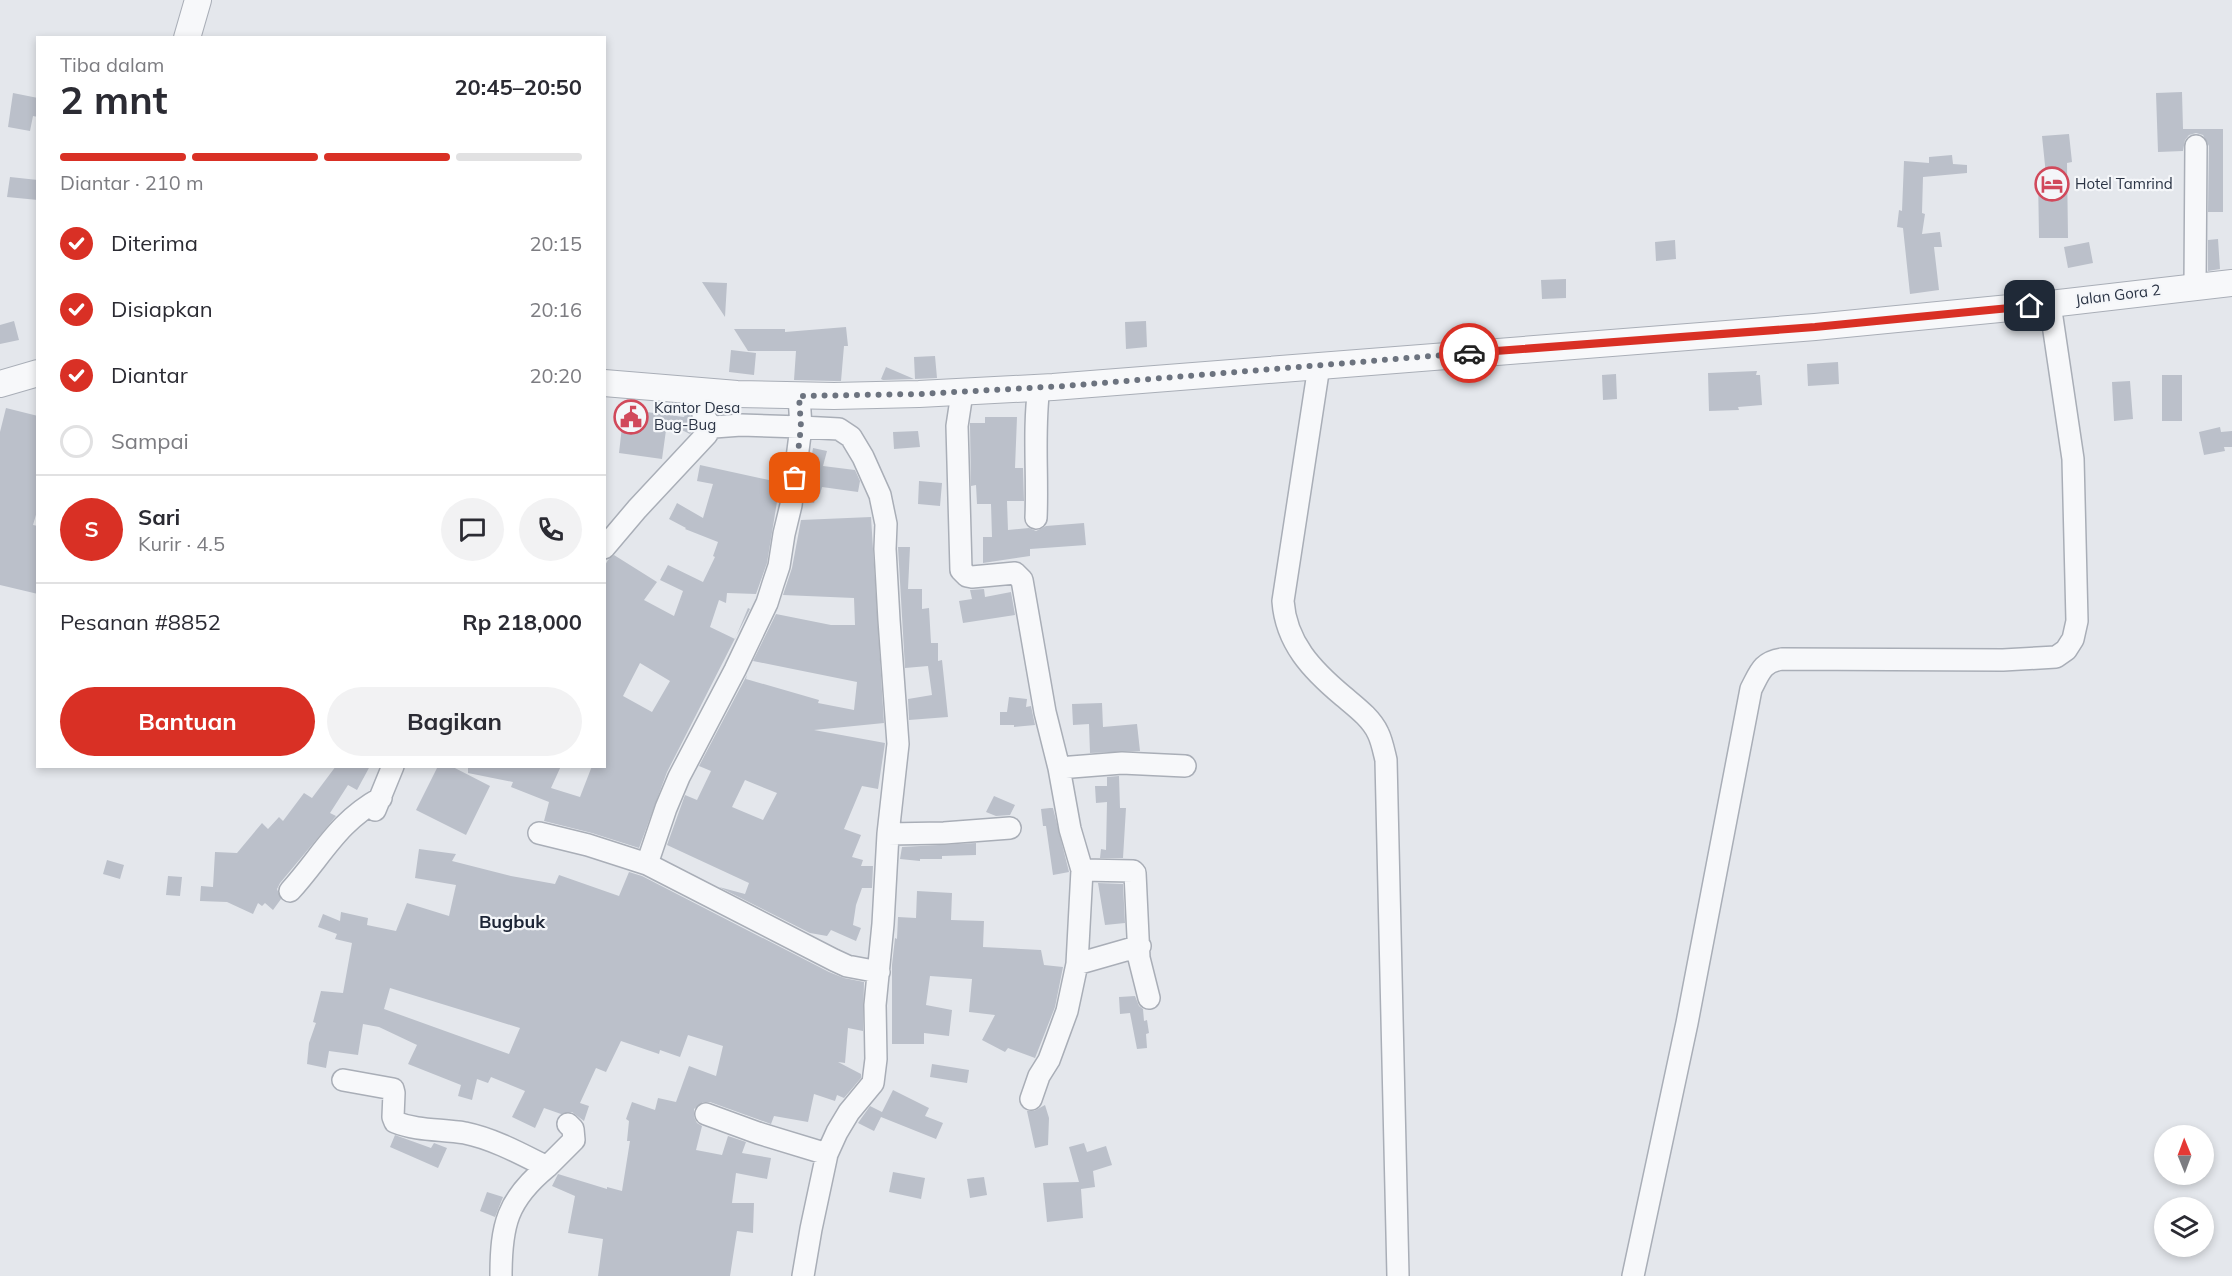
<!DOCTYPE html>
<html lang="id">
<head>
<meta charset="utf-8">
<style>
  body { margin:0; font-family:Mulish,sans-serif; background:#f2f2f3; color:#2b2b33; height:100vh; display:flex; flex-direction:column; font-size:22px; white-space:nowrap }
  * { box-sizing:border-box; margin:0 }
  p { font-size:20px; color:#7c7c81 }
  .icon { flex:none; width:33px; height:33px; fill:none; stroke:currentColor; stroke-width:2; stroke-linecap:round; stroke-linejoin:round }
  .map { position:relative; flex:1; overflow:hidden }
  .drawer { position:absolute; left:36px; top:36px; width:570px; height:732px; display:flex; flex-direction:column; background:#fff; border-radius:0px; box-shadow:0 3px 9px #0003 }
  .drawer>* { flex:none }
  .needle { width:39px; rotate:359deg }
  .tools { position:absolute; left:2154px; top:1125px; display:grid; gap:12px }
  .tools a { display:grid; place-items:center; width:60px; height:60px; border-radius:50%; background:#fff; box-shadow:0 3px 9px #0003; font-size:30px }
  .pin { position:absolute; display:grid; place-items:center; width:51px; height:51px; color:#fff; margin:-26px; border-radius:12px; box-shadow:0 3px 9px #0006 }
  .courier { position:absolute; display:grid; place-items:center; width:60px; height:60px; margin:-30px; border:4px solid #d93025; border-radius:50%; background:#fff; color:#222; box-shadow:0 2px 8px #0007 }
  .head em { font-style:normal; font-weight:700 }
  .head div { display:flex; flex-direction:column-reverse }
  .head { display:flex; align-items:center; justify-content:space-between; height:102px; padding:0 24px }
  h1 { font-size:39px; font-weight:700; line-height:45px }
  .bar { display:grid; grid-template-columns:repeat(4,1fr); gap:9px 6px; align-content:center; height:72px; padding:0 24px }
  .bar i { height:8px; border-radius:4px; background:#e1e1e2 }
  .bar .on { background:#d93025 }
  .bar p { grid-column:span 4 }
  .line { display:flex; align-items:center; gap:15px; padding:0 24px; border-top:2px solid #e1e1e2 }
  .line div { flex:1 }
  .round { display:grid; place-items:center; flex:none; width:63px; height:63px; border-radius:32px; background:#f2f2f3 }
  ol { padding:0 24px; list-style:none }
  li { display:flex; align-items:center; gap:18px; height:66px }
  li p { margin-inline-start:auto }
  li .icon { padding:6px; border-radius:50%; background:#d93025; color:#fff; stroke-width:4 }
  li:last-child { color:#7c7c81 }
  li i { width:33px; height:33px; border:3px solid #e1e1e2; border-radius:50% }
  .button { display:flex; gap:12px; margin-top:auto; padding:12px 24px }
  .button a { flex:1; height:69px; border-radius:36px; background:#d93025; color:#fff; font-size:24px; font-weight:700; line-height:69px; text-align:center }
  .button a+a { background:#f2f2f3; color:#2b2b33 }
  .map>svg:first-child { display:block }
  .building { fill:#bbc0ca; fill-rule:evenodd }
  .lines { fill:none; stroke-linecap:round; stroke-linejoin:round }
  .minor-casing { stroke:#a9aeb7; stroke-width:24 }
  .tertiary-casing { stroke:#a9aeb7; stroke-width:28 }
  .minor { stroke:#f7f8fa; stroke-width:21 }
  .tertiary { stroke:#f7f8fa; stroke-width:26 }
  .done { stroke:#6c737f; stroke-width:6; stroke-dasharray:0 10.8 }
  .route { stroke:#d93025; stroke-width:8 }
  .labels { text-anchor:middle; stroke-width:4.5; stroke-linejoin:round; paint-order:stroke }
  .poi-label { font-size:15px; fill:#2b3445; stroke:#f4f6f9; text-anchor:start }
  .street-label { font-size:15px; fill:#2b3445; stroke:#f4f6f9 }
  .quarter-label { font-size:18px; font-weight:bold; fill:#1d2536; stroke:#f4f6f9 }
</style>
</head>
<body>
<div class="map">
<svg width="2232" height="1276" viewBox="0 0 2232 1276">
  <rect width="100%" height="100%" fill="#e4e7ec"/>
  <!-- building -->
  <path class="building" d="M2182,92L2183,129H2223V212H2208L2209,146L2203,135L2196,133L2189,135L2185,140L2183,151L2158,152L2156,93Z
    M13,93L38,98V117L33,116L30,131L8,127Z
    M2069,134L2072,162L2067,163L2068,238H2039L2038,175H2046L2042,136Z
    M1952,155L1953,164L1967,165V173L1923,177L1922,213L1925,214L1922,234L1940,232L1942,247H1934L1939,290L1910,294L1903,228L1897,227L1899,210L1902,211L1904,161L1929,163V157Z
    M10,177L38,180V200L7,197Z
    M2218,239L2220,269L2208,271V240Z
    M1675,240L1676,259L1656,261L1655,242Z
    M2089,242L2093,263L2068,268L2064,247Z
    M1566,279V298L1542,299L1541,280Z
    M702,282L727,283L725,317Z
    M14,321L19,340L0,344V325Z
    M1146,321L1147,347L1126,349L1125,322Z
    M846,327L848,346H844L841,381H834L794,380L796,351H748L734,329H785V332Z
    M731,350L756,353L754,375L729,372Z
    M935,356L937,378L915,379L914,357Z
    M1838,362L1839,384L1808,386L1807,364Z
    M886,367L914,379L883,380L881,379Z
    M1757,371L1756,375H1760L1762,405L1738,407L1739,410L1709,411L1708,373Z
    M1616,374L1617,399L1603,400L1602,375Z
    M2162,375H2182V421H2162Z
    M2130,381L2133,419L2114,421L2112,382Z
    M6,408L38,416V508L33,525L38,526V594L0,585V432Z
    M624,409L684,417L687,410L690,412L696,427L690,434L667,423L662,459L619,453Z
    M985,417H1017L1015,468H1023L1024,501H1007L1008,530L1029,528L1036,531L1046,526L1084,523L1086,545L1030,549V556L983,563V537H992L991,504H977L976,485L971,486L970,426V423H985Z
    M2220,427L2221,432L2232,431V447H2224L2225,451L2204,455L2199,432Z
    M918,431L920,447L894,449L893,432Z
    M813,448L827,451L823,466L855,470L860,481L858,492L822,487L820,494L817,493L814,503L804,501Z
    M700,465L778,482L782,471L767,563L756,594L727,593L726,603L719,600L710,627L735,639L748,608L750,609L667,772L639,848L592,833L544,821L549,802L511,787L513,782L468,773V766H561L551,788L580,797L592,766H604V567L608,560L614,555L657,582L644,600L674,616L683,591L660,580L668,565L703,582L715,557L713,556L718,542L685,529L686,528L669,519L677,503L703,518L713,484L697,481ZM640,663L670,681L652,712L623,696Z
    M919,481L942,483L940,506L918,504Z
    M871,517L884,723L814,730L885,743L878,789L862,786L844,829L861,835L852,857L863,860L861,866H873L872,888H862L856,905L853,925L861,928L856,941L831,930L827,936L810,933L719,887L745,894L749,883L667,845L685,795L697,800L711,771L699,766L747,675L746,679L819,700L818,703L854,710L857,682L753,661L776,614L831,625H855L854,598L783,595L792,568L801,520ZM745,780L777,793L763,820L732,807Z
    M898,547H910L908,589H922V609L929,608L931,643H938V661L942,660L948,717L909,720L908,699L932,695L928,666L905,668Z
    M984,589L985,597L1011,592L1015,615L963,623L959,601L972,599L970,590Z
    M1009,697L1027,699L1026,707L1031,706L1035,725L1014,727V725H1000V712H1007Z
    M1102,703L1103,727L1137,724L1140,751L1090,753L1089,724L1073,725L1072,704Z
    M336,766H370L357,790L348,785L330,813L336,816L280,883L277,889L281,899L273,910L265,903L262,906L258,903L253,914L227,902L200,901L201,886L213,887L215,852L237,853L262,823L268,829L279,817L283,821L304,793L312,798Z
    M438,766H451L490,786L466,835L416,810Z
    M1119,776L1120,808H1126L1123,858H1100L1101,849L1106,850L1107,802L1096,803L1095,786H1107V777Z
    M994,796L1015,805L1010,815L996,816L986,812Z
    M1050,808H1053L1069,872L1053,875L1046,826H1043L1041,809Z
    M976,843V855L942,856V859H920V861L900,859L902,847Z
    M419,849L456,854L452,861L511,876L555,884L559,875L619,896L629,872L642,876L829,972L844,978L864,982L863,1031L848,1028L845,1063L838,1062L861,1074V1078L844,1098L837,1095L835,1101L814,1094L808,1122L774,1116L771,1124L710,1102H703L694,1109V1117L697,1123L702,1126L696,1150L722,1155L728,1136L746,1142L742,1153L771,1158L767,1179L736,1173L732,1203H754L753,1233L737,1231L730,1276H598L603,1239L568,1233L575,1196L552,1186L558,1174L607,1189V1187L622,1191L630,1141H627L629,1121L626,1119L632,1102L655,1110L658,1098L676,1102L689,1066L716,1076L723,1046L688,1035L680,1057L660,1050L659,1054L621,1041L606,1072L596,1068L580,1103L589,1106L584,1121L572,1112L561,1114L544,1108L535,1128L512,1117L525,1091L491,1077L488,1083L477,1079L472,1100L458,1096L461,1085L408,1064L417,1045L379,1027L363,1024L358,1055L329,1051L326,1068L307,1064L309,1043L316,1023L313,1022L321,991L343,993L352,943L335,939L337,934L318,927L323,914L340,921L341,912L368,918L367,925L396,931L407,903L449,916L456,885L415,878ZM390,988L520,1028L509,1054L384,1009Z
    M107,860L124,865L120,879L103,874Z
    M168,876L182,877L180,896L166,895Z
    M1098,883L1123,884L1125,923L1105,925Z
    M917,891L952,893L951,920L984,921L983,947L1041,950L1044,965L1063,967L1055,1007L1035,1058L1008,1048L1005,1052L982,1040L995,1015L969,1012L972,979L930,976L926,1005L952,1010L949,1036L924,1033V1044H892V965L895,938L897,939L898,917L916,918Z
    M1135,996L1139,1006L1143,1009L1144,1021L1147,1020L1149,1033L1146,1034L1147,1048L1137,1049L1130,1013L1120,1014L1119,997Z
    M932,1064L969,1070L967,1083L930,1077Z
    M893,1090L929,1108L925,1116L943,1123L936,1139L881,1117L874,1131L858,1123L870,1106L882,1112Z
    M1045,1105L1049,1118L1048,1145L1035,1148L1027,1111H1034Z
    M395,1135L431,1148L434,1143L447,1148L438,1168L390,1147Z
    M1084,1143L1087,1152L1106,1146L1112,1165L1093,1171L1095,1187L1081,1189L1083,1218L1047,1222L1043,1183L1079,1182L1069,1147Z
    M893,1172L925,1178L921,1199L889,1192Z
    M984,1177L987,1195L970,1198L967,1179Z
    M487,1192L503,1197L495,1217L480,1211Z"/>
  <g class="lines">
    <defs>
      <path id="minor" d="M2195,286L2196,146
        M1319,366L1283,601C1286,643 1312,670 1343,696C1356,707 1371,718 1378,733C1382,741 1384,752 1386,760L1398,1276
        M962,393L957,426L961,570L967,576L972,577L1015,573L1022,580L1045,712L1059,768L1070,829L1082,870L1077,964L1067,1011L1056,1041L1049,1060L1039,1076L1031,1099
        M710,425L714,427L741,425L801,427L799,396
        M1036,518C1038,475 1033,430 1039,387
        M604,548L637,509L707,434L710,425L703,415L701,390
        M1059,768L1122,763L1185,766
        M375,810L393,766
        M539,833L588,845L647,864L834,960L847,966L879,972
        M888,834L944,833L1010,828
        M647,864L666,808L679,777L735,670L767,603L773,584L779,566L784,534L791,505L801,427L839,429L851,437L863,457L880,495L886,524L885,549L889,620L898,744L888,834L883,924L875,1005L876,1059L873,1083L849,1112L837,1132L827,1154L811,1229L803,1276
        M1082,870L1133,871L1135,873L1139,958L1149,998
        M290,891C322,856 337,822 381,798
        M1077,964L1140,946
        M343,1080L393,1089L394,1093L393,1117L395,1122C417,1131 441,1129 465,1133C494,1139 521,1154 547,1167C507,1200 501,1225 501,1276
        M706,1114L758,1133L827,1154
        M547,1167L574,1140L573,1129L568,1124
        M1633,1276L1687,1023L1751,689C1760,672 1762,662 1782,659L2003,660L2056,657L2066,650L2073,639L2077,621L2073,459L2050,304"/>
      <path id="tertiary" d="M187,38L198,0
        M604,383L737,394L834,396L919,394L1053,387L1815,327L2050,304L2232,283
        M0,384L38,373"/>
    </defs>
    <!-- minor casing -->
    <use href="#minor" class="minor-casing"/>
    <!-- tertiary casing -->
    <use href="#tertiary" class="tertiary-casing"/>
    <!-- minor -->
    <use href="#minor" class="minor"/>
    <!-- tertiary -->
    <use href="#tertiary" class="tertiary"/>
  </g>
  <g class="lines">
    <!-- done -->
    <path class="done" d="M795,478L801,427L799,396L920,394L1065,386L1469,353"/>
    <!-- route -->
    <path class="route" d="M1469,353L1815,327L2030,306"/>
  </g>
  <!-- icons -->
  <defs>
    <symbol id="hotel-ring" viewBox="-11 -11 22 22"><circle r="9.5" fill="#f4f6f9" stroke="#d1495b" stroke-width="1.5"/><path d="M-6-4.5h1.5V1H6V5H4.5V3h-9V5H-6ZM-4 0a1.8 1.8 0 1 1 3.6 0ZM.5 0V-2.5h3Q6-2.5 6 0Z" fill="#d1495b"/></symbol>
    <symbol id="civic-ring" viewBox="-11 -11 22 22"><circle r="9.5" fill="#f4f6f9" stroke="#d1495b" stroke-width="1.5"/><path d="M-.6-6.5H3V-4.5H.6V-3L4-1V1h2V6H-6V1h2V-1L-.6-3ZM-1.2 2.5V6h2.4V2.5Z" fill="#d1495b"/></symbol>
  </defs>
  <g fill-rule="evenodd">
    <use href="#hotel-ring" x="2033" y="165" width="38" height="38"/>
    <use href="#civic-ring" x="612" y="398" width="38" height="38"/>
  </g>
  <g class="labels">
    <!-- poi labels -->
    <g class="poi-label">
      <text x="2075" y="189">Hotel Tamrind</text>
      <text x="654" y="413">Kantor Desa<tspan x="654" dy="17">Bug-Bug</tspan></text>
    </g>
    <!-- street labels -->
    <g class="street-label">
      <text transform="translate(2118 295) rotate(-7)" y="5">Jalan Gora 2</text>
    </g>
    <!-- quarter labels -->
    <g class="quarter-label">
      <text x="512" y="928">Bugbuk</text>
    </g>
  </g>
</svg>
<div class="tools">
<a><svg class="needle" viewBox="-14 -14 28 28"><path d="M0-13l5 13h-10z" fill="#e53935"/><path d="M0 13l5-13h-10z" fill="#7c7c81"/></svg></a>
<a><svg class="icon" aria-label="layers" viewBox="0 0 24 24"><path d="M12 4l9 5-9 5-9-5zM3 14l9 5 9-5"/></svg></a>
</div>
<div class="pin" style="left:795px;top:478px;background:#ea580c"><svg class="icon" aria-label="bag" viewBox="0 0 24 24"><path d="M5 8h14l-1 12H6zM9 8a3 3 0 0 1 6 0"/></svg></div>
<div class="pin" style="left:2030px;top:306px;background:#1f2937"><svg class="icon" aria-label="home" viewBox="0 0 24 24"><path d="M3 11l9-7 9 7M6 9v11h12V9"/></svg></div>
<div class="courier" style="left:1469px;top:353px"><svg class="icon" aria-label="car" viewBox="0 0 24 24"><path d="M5 17H2v-5l4-1 3-4h7l3 4 3 1v5h-3M9 17h6M6 11h13"/><circle cx="7" cy="17" r="2"/><circle cx="17" cy="17" r="2"/></svg></div>
<section class="drawer">
<div class="head"><div><h1>2 mnt</h1><p>Tiba dalam</p></div><em>20:45–20:50</em></div>
<div class="bar"><i class="on"></i><i class="on"></i><i class="on"></i><i></i><p>Diantar · 210 m</p></div>
<ol>
<li><svg class="icon" aria-label="check" viewBox="0 0 24 24"><path d="M5 12l5 5 9-10"/></svg>Diterima<p>20:15</p></li>
<li><svg class="icon" aria-label="check" viewBox="0 0 24 24"><path d="M5 12l5 5 9-10"/></svg>Disiapkan<p>20:16</p></li>
<li><svg class="icon" aria-label="check" viewBox="0 0 24 24"><path d="M5 12l5 5 9-10"/></svg>Diantar<p>20:20</p></li>
<li><i></i>Sampai</li>
</ol>
<div class="line" style="height:108px"><b class="round" style="background:#d93025;color:#fff">S</b><div><b>Sari</b><p>Kurir · 4.5</p></div><a class="round"><svg class="icon" aria-label="chat" viewBox="0 0 24 24"><path d="M4 5h16v11H9l-5 4z"/></svg></a><a class="round"><svg class="icon" aria-label="phone" viewBox="0 0 24 24"><path d="M5 4h4l2 5-3 2q2 4 5 5l2-3 5 2v4C11 20 4 13 5 4z"/></svg></a></div>
<div class="line" style="height:78px"><div>Pesanan #8852</div><b>Rp 218,000</b></div>
<div class="button"><a>Bantuan</a><a>Bagikan</a></div>
</section>
</div>
</body>
</html>
